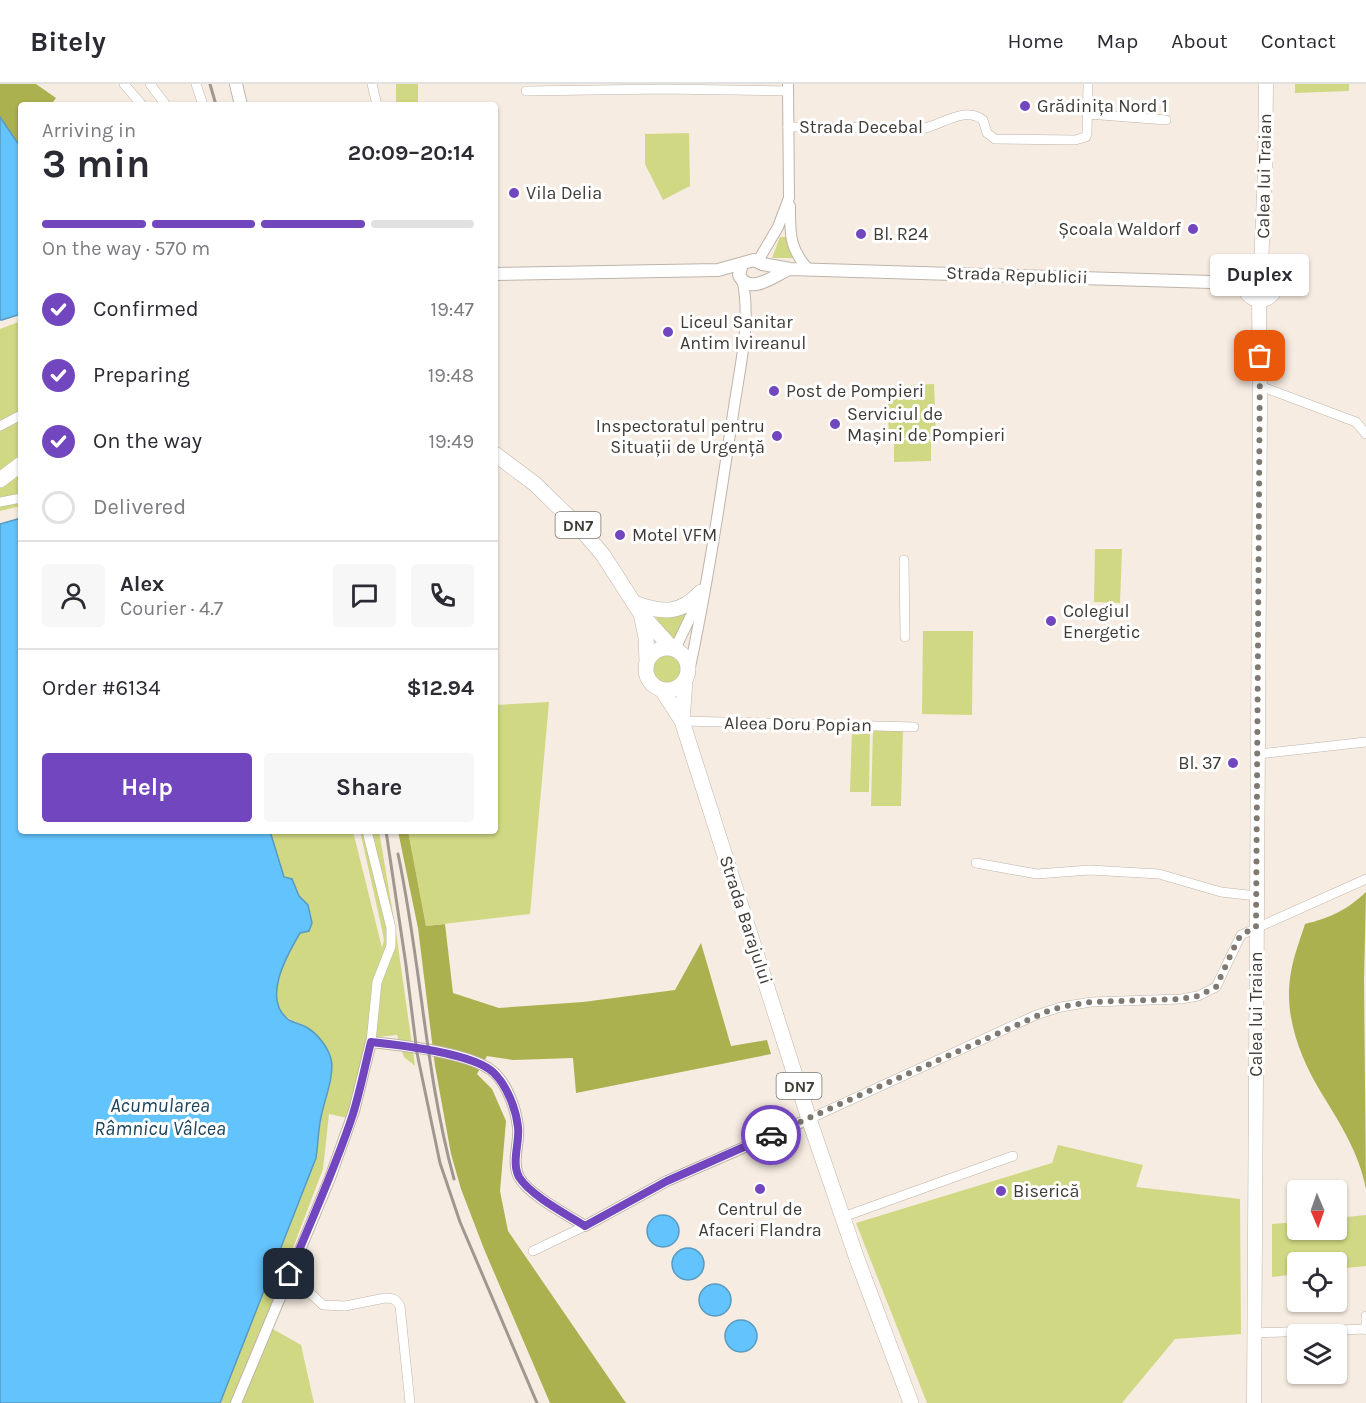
<!DOCTYPE html>
<html lang="en">
<head>
<meta charset="utf-8">
<style>
  body { margin:0; font-family:Karla,sans-serif; background:#f7f7f7; color:#2b2b33; height:100vh; display:flex; flex-direction:column; font-size:22px; white-space:nowrap }
  * { box-sizing:border-box; margin:0 }
  p { font-size:20px; color:#7c7c81 }
  .icon { flex:none; width:33px; height:33px; fill:none; stroke:currentColor; stroke-width:2; stroke-linecap:round; stroke-linejoin:round }
  .map { position:relative; flex:1; overflow:hidden }
  .details { position:absolute; left:18px; top:18px; width:480px; height:732px; display:flex; flex-direction:column; background:#fff; border-radius:6px; box-shadow:0 2px 4px #0004 }
  .details>* { flex:none }
  .needle { width:39px; rotate:178deg }
  .tools { position:absolute; left:1287px; top:1096px; display:grid; gap:12px }
  .tools a { display:grid; place-items:center; width:60px; height:60px; border-radius:6px; background:#fff; box-shadow:0 2px 4px #0004; font-size:30px }
  .pin { position:absolute; display:grid; place-items:center; width:51px; height:51px; color:#fff; margin:-26px; border-radius:12px; box-shadow:0 3px 9px #0006 }
  .courier { position:absolute; display:grid; place-items:center; width:60px; height:60px; margin:-30px; border:4px solid #7146be; border-radius:50%; background:#fff; color:#222; box-shadow:0 2px 8px #0007 }
  .bubble { position:absolute; height:42px; border-radius:6px; background:#fff; box-shadow:0 2px 4px #0004; font-size:20px; font-weight:700; line-height:42px; text-align:center }
  .overview em { font-style:normal; font-weight:700 }
  .overview div { display:flex; flex-direction:column-reverse }
  .overview { display:flex; align-items:center; justify-content:space-between; height:102px; padding:0 24px }
  h1 { font-size:39px; font-weight:700; line-height:45px }
  .bar { display:grid; grid-template-columns:repeat(4,1fr); gap:9px 6px; align-content:center; height:72px; padding:0 24px }
  .bar i { height:8px; border-radius:4px; background:#e1e1e2 }
  .bar .on { background:#7146be }
  .bar p { grid-column:span 4 }
  .line { display:flex; align-items:center; gap:15px; padding:0 24px; border-top:2px solid #e1e1e2 }
  .line div { flex:1 }
  .round { display:grid; place-items:center; flex:none; width:63px; height:63px; border-radius:6px; background:#f7f7f7 }
  ol { padding:0 24px; list-style:none }
  li { display:flex; align-items:center; gap:18px; height:66px }
  li p { margin-inline-start:auto }
  li .icon { padding:6px; border-radius:50%; background:#7146be; color:#fff; stroke-width:4 }
  li:last-child { color:#7c7c81 }
  li i { width:33px; height:33px; border:3px solid #e1e1e2; border-radius:50% }
  .cta { display:flex; gap:12px; margin-top:auto; padding:12px 24px }
  .cta a { flex:1; height:69px; border-radius:6px; background:#7146be; color:#fff; font-size:24px; font-weight:700; line-height:69px; text-align:center }
  .cta a+a { background:#f7f7f7; color:#2b2b33 }
  header { display:flex; align-items:center; gap:36px; box-sizing:border-box; height:84px; padding:0 30px; background:#fff; border-bottom:2px solid #e1e1e2 }
  header strong { font-size:28px }
  nav { display:flex; gap:33px; margin-inline-start:auto; font-size:21px }
  .map>svg:first-child { display:block }
  .green { fill:#d0d883 }
  .forest { fill:#abb14f }
  .water { fill:#63c3fc; stroke:#589ac1; stroke-width:1.5 }
  .lines { fill:none; stroke-linecap:round; stroke-linejoin:round }
  .minor-casing { stroke:#beb4a9; stroke-width:10 }
  .tertiary-casing { stroke:#beb4a9; stroke-width:12 }
  .secondary-casing { stroke:#beb4a9; stroke-width:14 }
  .primary-casing { stroke:#beb4a9; stroke-width:15 }
  .trunk-casing { stroke:#beb4a9; stroke-width:16 }
  .minor { stroke:#fff; stroke-width:9 }
  .tertiary { stroke:#fff; stroke-width:10 }
  .secondary { stroke:#fff; stroke-width:12 }
  .primary { stroke:#fff; stroke-width:14 }
  .trunk { stroke:#fff; stroke-width:15 }
  .rail { stroke:#9f9890; stroke-width:3 }
  .done { stroke:#7f7972; stroke-width:6; stroke-dasharray:0 10.8 }
  .route { stroke:#7146be; stroke-width:8 }
  .poi-dot { fill:#7146be; stroke:#fff; stroke-width:2 }
  .labels { text-anchor:middle; stroke-width:6; stroke-linejoin:round; paint-order:stroke }
  .shield { fill:#fff; stroke:#797672; stroke-width:1.5 }
  .shield-label { font-size:16px; font-weight:bold; fill:#3f3b36 }
  .poi-label { font-size:18px; fill:#3f3b36; stroke:#fff; text-anchor:start }
  .street-label { font-size:18px; fill:#3f3b36; stroke:#fff }
  .water-label { font-size:20px; font-style:italic; fill:#1c445c; stroke:#fff }
</style>
</head>
<body>
<header>
<strong>Bitely</strong>
<nav><a>Home</a><a>Map</a><a>About</a><a>Contact</a></nav>
</header>
<div class="map">
<svg width="1366" height="1319" viewBox="0 0 1366 1319">
  <rect width="100%" height="100%" fill="#f7ece1"/>
  <!-- green -->
  <path class="green" d="M396,0H418V21H396Z
    M1295,0H1349V7L1295,9Z
    M689,49L690,102L663,116L645,80V50Z
    M780,153H786L787,161L793,174H772Z
    M1251 199a9 9 0 1 1 18 0a9 9 0 1 1-18 0Z
    M21,237V422L0,427V245Z
    M934,300L936,353L889,354L887,302Z
    M931,355V377L894,378V356Z
    M1095,465H1122L1120,519L1094,518Z
    M688,525L675,555L672,557L654,531Z
    M923,547H973L972,631L922,630Z
    M653 585a14 14 0 1 1 28 0a14 14 0 1 1-28 0Z
    M549,618L530,830L426,842L408,747H495V621Z
    M873,645L903,646L901,722H871Z
    M852,646L870,647L869,708H850Z
    M270,747H353L382,864L384,856L381,841L360,747H379L396,848L415,982L404,973L397,951L367,954L348,1034L329,1030L323,1085L264,1240L301,1261L314,1319H220L316,1074L321,1033L330,996L332,976C324,966 316,950 306,943C297,937 286,936 280,926C266,904 292,867 300,847C303,839 305,830 308,821L299,812L292,795L284,793Z
    M1058,1061L1143,1081L1136,1103L1240,1115L1241,1250L1175,1255L1122,1319H927L856,1139L1052,1079Z
    M1366,1131V1182L1337,1185L1336,1179H1298L1297,1190L1272,1193V1140L1297,1138L1298,1146H1336L1337,1134Z"/>
  <!-- forest -->
  <path class="forest" d="M0,0H36L56,14L51,21H21V64L0,33Z
    M398,747H408L426,842L445,840L453,909L499,924L583,918L675,906L701,859L731,962L767,956L771,970L576,1009L573,974L513,976L487,972L477,990L492,1005L506,1037L500,1107L508,1147L626,1319H550L484,1165L461,1105L451,1070L435,982L418,844Z
    M1366,808L1364,896L1366,1105C1359,1069 1341,1041 1322,1010C1300,974 1283,931 1291,888C1294,871 1300,856 1305,840C1330,834 1347,826 1366,808Z"/>
  <!-- water -->
  <path class="water" d="M0,33L21,64V230L2,236H0Z
    M21,434V747H270L284,793L292,795L299,812L308,821L312,839L309,847L300,849C287,871 261,916 289,936C294,939 301,940 306,943C317,949 328,963 331,975C335,991 324,1017 321,1033C318,1047 318,1061 316,1074L220,1319H0V440Z
    M647 1147a16 16 0 1 1 32 0a16 16 0 1 1-32 0Z
    M672 1180a16 16 0 1 1 32 0a16 16 0 1 1-32 0Z
    M699 1216a16 16 0 1 1 32 0a16 16 0 1 1-32 0Z
    M725 1252a16 16 0 1 1 32 0a16 16 0 1 1-32 0Z"/>
  <g class="lines">
    <defs>
      <path id="minor" d="M124,0L142,21
        M150,0L166,21
        M196,0L203,21
        M372,0L377,21
        M526,7L663,5L788,7
        M1088,30L1166,36
        M788,43L925,44C943,40 965,22 983,36L987,49L995,55L1075,56L1086,53L1087,49L1088,0
        M1260,302L1356,338L1366,350
        M0,342L21,331
        M0,418L21,414
        M904,476L905,553
        M682,637L914,643
        M1258,670L1366,658
        M367,747L391,844V862L377,898L371,958
        M976,779L1037,790L1090,786L1159,790L1221,808L1257,812
        M809,1035L1036,931L1061,923L1091,918L1181,915L1198,912L1216,903L1241,851L1366,795
        M843,1133L1013,1072
        M533,1167L585,1142
        M289,1190L323,1221L345,1222L385,1214C393,1214 396,1215 400,1222L410,1319
        M1366,1232V1246
        M1254,1249L1366,1245"/>
      <path id="tertiary" d="M790,122C790,149 789,164 808,185
        M758,177L778,143L789,114L788,0
        M675,565L698,517
        M689,588C707,503 720,417 733,330C739,287 751,241 743,199
        M236,1319L330,1094L354,1027L371,958C401,961 466,968 491,986C506,997 516,1024 518,1043C520,1058 511,1078 519,1093C529,1111 566,1130 585,1142L667,1097L809,1035"/>
      <path id="secondary" d="M236,0L241,21
        M742,180L739,191C749,212 774,192 789,185
        M495,190L718,186L754,176L762,180L790,185L1244,199"/>
      <path id="primary" d="M1261,184L1265,83L1266,0
        M1244 200a16 16 0 1 1 32 0a16 16 0 1 1-32 0Z
        M1254,1319L1260,323L1259,215"/>
      <path id="trunk" d="M495,370L535,400L581,445L603,471L641,530L672,564
        M0,396L21,380
        M634,519C662,529 680,531 701,508
        M641,530L646,553L647,578
        M646 585a21 21 0 1 1 42 0a21 21 0 1 1-42 0Z
        M662,606L682,637L809,1035L857,1175L911,1319
        M682,637L685,597"/>
    </defs>
    <!-- minor casing -->
    <use href="#minor" class="minor-casing"/>
    <!-- tertiary casing -->
    <use href="#tertiary" class="tertiary-casing"/>
    <!-- secondary casing -->
    <use href="#secondary" class="secondary-casing"/>
    <!-- primary casing -->
    <use href="#primary" class="primary-casing"/>
    <!-- trunk casing -->
    <use href="#trunk" class="trunk-casing"/>
    <!-- minor -->
    <use href="#minor" class="minor"/>
    <!-- tertiary -->
    <use href="#tertiary" class="tertiary"/>
    <!-- secondary -->
    <use href="#secondary" class="secondary"/>
    <!-- primary -->
    <use href="#primary" class="primary"/>
    <!-- trunk -->
    <use href="#trunk" class="trunk"/>
    <!-- rail -->
    <path class="rail" d="M210,0L216,21
      M386,747L406,881L417,969L440,1079L460,1138L537,1319
      M398,770C421,878 425,989 454,1095"/>
  </g>
  <g class="lines">
    <!-- done -->
    <path class="done" d="M771,1051L1048,927L1061,923L1091,918L1181,915L1198,912L1216,903L1238,855L1246,848L1256,844L1260,272"/>
    <!-- route -->
    <path class="route" d="M289,1190C311,1137 335,1085 353,1030C360,1007 365,982 371,958C399,961 474,969 494,989C507,1002 516,1025 518,1043C520,1058 511,1078 519,1093C530,1111 566,1130 585,1142L667,1097L771,1051"/>
  </g>
  <!-- markers -->
  <g class="poi-dot">
    <circle cx="1025" cy="22" r="6"/>
    <circle cx="514" cy="109" r="6"/>
    <circle cx="1193" cy="145" r="6"/>
    <circle cx="861" cy="150" r="6"/>
    <circle cx="668" cy="248" r="6"/>
    <circle cx="774" cy="307" r="6"/>
    <circle cx="835" cy="340" r="6"/>
    <circle cx="777" cy="352" r="6"/>
    <circle cx="620" cy="451" r="6"/>
    <circle cx="1051" cy="537" r="6"/>
    <circle cx="1233" cy="679" r="6"/>
    <circle cx="760" cy="1105" r="6"/>
    <circle cx="1001" cy="1107" r="6"/>
  </g>
  <g class="labels">
    <!-- shield labels -->
    <g class="shield">
      <rect x="555.5" y="428" width="45" height="26" rx="4.5"/>
      <rect x="776.5" y="989" width="45" height="26" rx="4.5"/>
    </g>
    <g class="shield-label">
      <text x="578" y="447">DN7</text>
      <text x="799" y="1008">DN7</text>
    </g>
    <!-- poi labels -->
    <g class="poi-label">
      <text x="1037" y="28">Grădinița Nord 1</text>
      <text x="526" y="115">Vila Delia</text>
      <text x="1181" y="151" text-anchor="end">Școala Waldorf</text>
      <text x="873" y="156">Bl. R24</text>
      <text x="680" y="244">Liceul Sanitar<tspan x="680" dy="21">Antim Ivireanul</tspan></text>
      <text x="786" y="313">Post de Pompieri</text>
      <text x="847" y="336">Serviciul de<tspan x="847" dy="21">Mașini de Pompieri</tspan></text>
      <text x="765" y="348" text-anchor="end">Inspectoratul pentru<tspan x="765" dy="21">Situații de Urgență</tspan></text>
      <text x="632" y="457">Motel VFM</text>
      <text x="1063" y="533">Colegiul<tspan x="1063" dy="21">Energetic</tspan></text>
      <text x="1221" y="685" text-anchor="end">Bl. 37</text>
      <text x="1013" y="1113">Biserică</text>
      <text x="760" y="1131" text-anchor="middle">Centrul de<tspan x="760" dy="21">Afaceri Flandra</tspan></text>
    </g>
    <!-- street labels -->
    <g class="street-label">
      <text x="861" y="49">Strada Decebal</text>
      <text transform="translate(1264 92) rotate(-89)" y="6">Calea lui Traian</text>
      <text transform="translate(1017 191) rotate(2)" y="6">Strada Republicii</text>
      <text transform="translate(798 640) rotate(1)" y="6">Aleea Doru Popian</text>
      <text transform="translate(746 836) rotate(72)" y="6">Strada Barajului</text>
      <text transform="translate(1256 930) rotate(-90)" y="6">Calea lui Traian</text>
    </g>
    <!-- water labels -->
    <g class="water-label">
      <text x="160" y="1028">Acumularea<tspan x="160" dy="23">Râmnicu Vâlcea</tspan></text>
    </g>
  </g>
</svg>
<div class="tools">
<a><svg class="needle" viewBox="-14 -14 28 28"><path d="M0-13l5 13h-10z" fill="#e53935"/><path d="M0 13l5-13h-10z" fill="#7c7c81"/></svg></a>
<a><svg class="icon" aria-label="locate" viewBox="0 0 24 24"><circle cx="12" cy="12" r="6"/><path d="M12 2v4M12 18v4M2 12h4M18 12h4"/></svg></a>
<a><svg class="icon" aria-label="layers" viewBox="0 0 24 24"><path d="M12 4l9 5-9 5-9-5zM3 14l9 5 9-5"/></svg></a>
</div>
<div class="pin" style="left:1260px;top:272px;background:#ea580c"><svg class="icon" aria-label="bag" viewBox="0 0 24 24"><path d="M5 8h14l-1 12H6zM9 8a3 3 0 0 1 6 0"/></svg></div>
<div class="pin" style="left:289px;top:1190px;background:#1f2937"><svg class="icon" aria-label="home" viewBox="0 0 24 24"><path d="M3 11l9-7 9 7M6 9v11h12V9"/></svg></div>
<div class="courier" style="left:771px;top:1051px"><svg class="icon" aria-label="car" viewBox="0 0 24 24"><path d="M5 17H2v-5l4-1 3-4h7l3 4 3 1v5h-3M9 17h6M6 11h13"/><circle cx="7" cy="17" r="2"/><circle cx="17" cy="17" r="2"/></svg></div>
<div class="bubble" style="left:1210px;top:170px;width:99px">Duplex</div>
<section class="details">
<div class="overview"><div><h1>3 min</h1><p>Arriving in</p></div><em>20:09–20:14</em></div>
<div class="bar"><i class="on"></i><i class="on"></i><i class="on"></i><i></i><p>On the way · 570 m</p></div>
<ol>
<li><svg class="icon" aria-label="check" viewBox="0 0 24 24"><path d="M5 12l5 5 9-10"/></svg>Confirmed<p>19:47</p></li>
<li><svg class="icon" aria-label="check" viewBox="0 0 24 24"><path d="M5 12l5 5 9-10"/></svg>Preparing<p>19:48</p></li>
<li><svg class="icon" aria-label="check" viewBox="0 0 24 24"><path d="M5 12l5 5 9-10"/></svg>On the way<p>19:49</p></li>
<li><i></i>Delivered</li>
</ol>
<div class="line" style="height:108px"><a class="round"><svg class="icon" aria-label="person" viewBox="0 0 24 24"><circle cx="12" cy="8" r="4"/><path d="M4 21q1-7 8-7t8 7"/></svg></a><div><b>Alex</b><p>Courier · 4.7</p></div><a class="round"><svg class="icon" aria-label="chat" viewBox="0 0 24 24"><path d="M4 5h16v11H9l-5 4z"/></svg></a><a class="round"><svg class="icon" aria-label="phone" viewBox="0 0 24 24"><path d="M5 4h4l2 5-3 2q2 4 5 5l2-3 5 2v4C11 20 4 13 5 4z"/></svg></a></div>
<div class="line" style="height:78px"><div>Order #6134</div><b>$12.94</b></div>
<div class="cta"><a>Help</a><a>Share</a></div>
</section>
</div>
</body>
</html>
